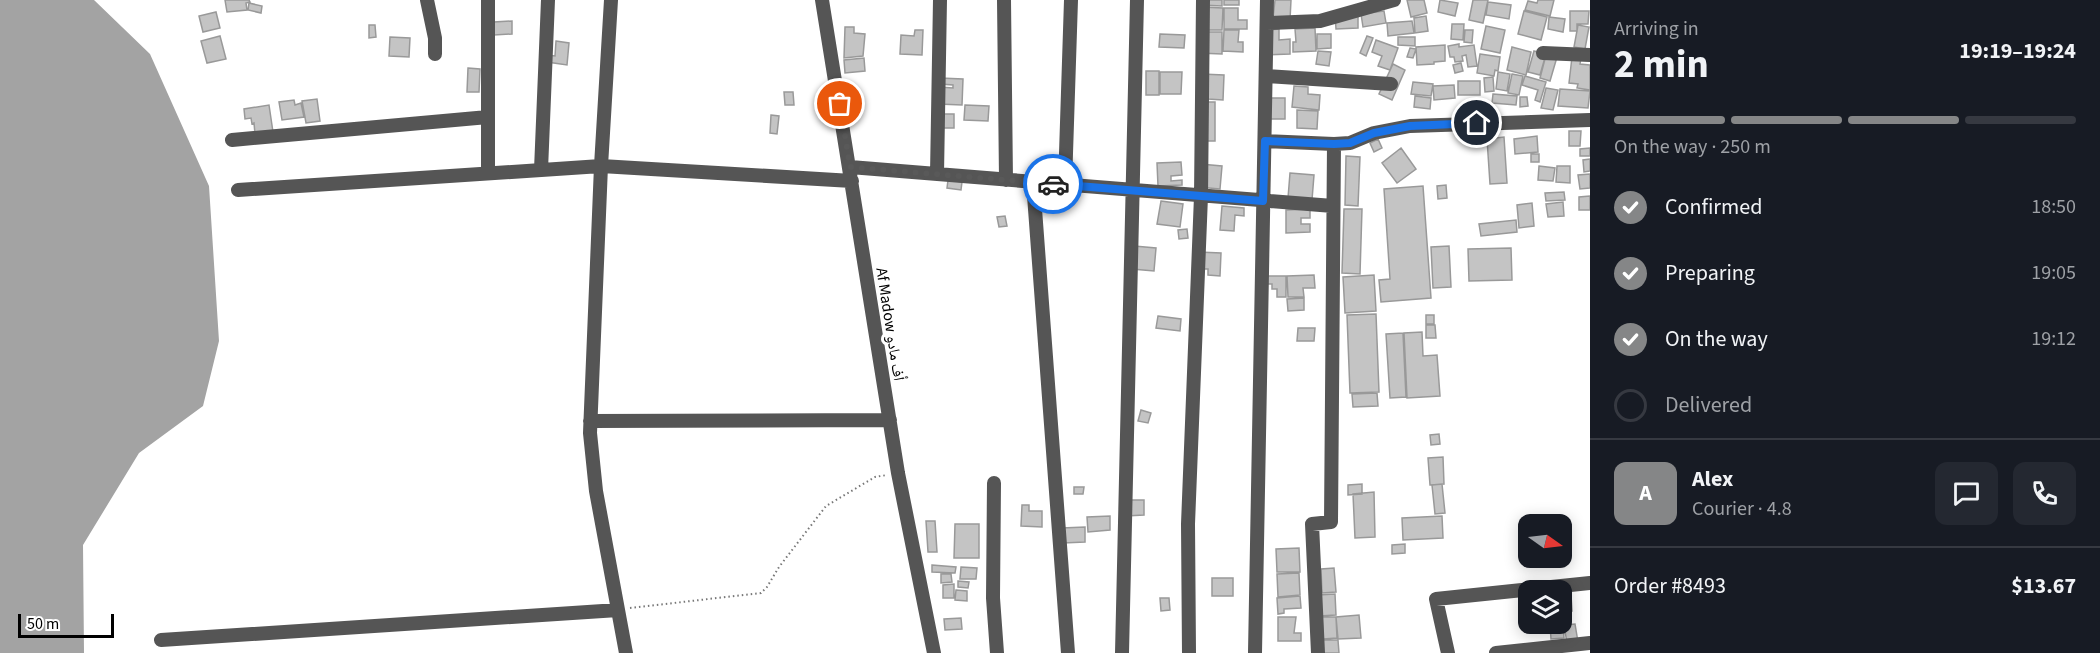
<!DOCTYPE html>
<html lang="en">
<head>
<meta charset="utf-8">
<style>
  body { margin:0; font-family:"Source Sans 3","Noto Naskh Arabic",sans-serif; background:#242831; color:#f1f3f6; height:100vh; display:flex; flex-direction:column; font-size:22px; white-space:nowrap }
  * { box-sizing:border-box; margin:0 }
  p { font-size:20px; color:#9ea1a6 }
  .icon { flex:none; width:33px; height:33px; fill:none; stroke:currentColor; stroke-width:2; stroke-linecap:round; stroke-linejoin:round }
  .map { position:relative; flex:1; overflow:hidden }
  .details { display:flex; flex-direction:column; background:#171b24; width:510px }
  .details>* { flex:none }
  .needle { width:39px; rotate:104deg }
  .buttons { position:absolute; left:1518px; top:514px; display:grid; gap:12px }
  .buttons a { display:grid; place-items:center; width:54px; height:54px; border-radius:12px; background:#171b24; box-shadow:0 3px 15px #0003; font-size:30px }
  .scale { position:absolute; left:18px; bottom:15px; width:96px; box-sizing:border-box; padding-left:6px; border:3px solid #000; border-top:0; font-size:16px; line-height:21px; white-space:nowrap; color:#000; -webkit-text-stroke:4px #fff; paint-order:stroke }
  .pin { position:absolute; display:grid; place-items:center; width:51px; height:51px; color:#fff; margin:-26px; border:3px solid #fff; border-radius:50%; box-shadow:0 2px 6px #0007 }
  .courier { position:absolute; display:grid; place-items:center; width:60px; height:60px; margin:-30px; border:4px solid #1a73e8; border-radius:50%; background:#fff; color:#222; box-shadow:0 2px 8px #0007 }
  .head em { font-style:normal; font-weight:700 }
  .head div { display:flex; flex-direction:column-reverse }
  .head { display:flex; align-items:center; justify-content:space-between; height:102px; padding:0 24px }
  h1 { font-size:39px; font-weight:700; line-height:45px }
  .bar { display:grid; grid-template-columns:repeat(4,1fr); gap:9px 6px; align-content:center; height:72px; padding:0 24px }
  .bar i { height:8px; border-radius:4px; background:#363941 }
  .bar .active { background:#858687 }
  .bar p { grid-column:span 4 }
  .line { display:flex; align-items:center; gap:15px; padding:0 24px; border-top:2px solid #363941 }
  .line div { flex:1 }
  .round { display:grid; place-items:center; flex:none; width:63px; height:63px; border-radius:12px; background:#242831 }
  ol { padding:0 24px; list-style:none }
  li { display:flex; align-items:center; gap:18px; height:66px }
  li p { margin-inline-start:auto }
  li .icon { padding:6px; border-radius:50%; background:#858687; color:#fff; stroke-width:4 }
  li:last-child { color:#9ea1a6 }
  li i { width:33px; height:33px; border:3px solid #363941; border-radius:50% }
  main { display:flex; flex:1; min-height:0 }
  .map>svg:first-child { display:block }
  .water { fill:#a3a3a3 }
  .building { fill:#c4c4c4; stroke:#999; stroke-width:1.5 }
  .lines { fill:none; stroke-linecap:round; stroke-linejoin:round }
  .path { stroke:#777; stroke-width:2; stroke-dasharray:1.5 3; stroke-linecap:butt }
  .minor { stroke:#555; stroke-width:14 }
  .done { stroke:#595959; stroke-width:6; stroke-dasharray:0 10.8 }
  .route { stroke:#1a73e8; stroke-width:8 }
  .labels { text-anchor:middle; stroke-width:6; stroke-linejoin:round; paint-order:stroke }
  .street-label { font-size:16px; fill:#000; stroke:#fff }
</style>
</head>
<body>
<main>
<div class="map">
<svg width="1590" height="653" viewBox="0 0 1590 653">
  <rect width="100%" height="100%" fill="#fff"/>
  <!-- water -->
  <path class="water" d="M0,0H94L150,54L209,186L219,341L203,406L139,453L83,545L84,653H0Z"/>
  <!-- building -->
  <path class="building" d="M225,0H249L250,2L246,3L247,10L227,12Z
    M1201,0H1222V6L1201,5Z
    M1224,0H1239V5H1224Z
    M1275,0H1291L1290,20L1273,18Z
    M1407,0H1424L1427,13L1411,17Z
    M1440,0L1458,3L1455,16L1438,12Z
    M1473,0H1488L1483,23L1469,20Z
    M1538,0H1554L1550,16L1525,10L1528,1L1537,3Z
    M1488,2L1511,5L1509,19L1486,15Z
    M249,3L262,6L261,13L248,10Z
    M1201,7L1223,8L1222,30H1201Z
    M1224,8H1238V20H1247V29H1224Z
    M1384,11L1386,23L1363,27L1361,14Z
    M1524,11L1547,17L1541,40L1518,34Z
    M1570,11H1589L1588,24H1577V31H1570Z
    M216,12L220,28L203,32L199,16Z
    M1335,14H1358V28L1336,29Z
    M1426,16L1428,31L1415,33L1414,18Z
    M1549,17L1565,19L1563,32L1548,29Z
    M512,21V34L494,35V22Z
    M1412,21L1414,33L1388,36L1387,23Z
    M1452,24H1464L1463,40L1451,39Z
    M369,25H375L376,37L369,38Z
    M1578,25L1589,27L1585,49L1574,47Z
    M1486,26L1505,30L1500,53L1481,49Z
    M845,27H854V33L865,34L863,56L844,58Z
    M1315,28L1316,51L1293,52V42H1296L1295,29Z
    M1279,29V40L1290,39V54L1266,55L1265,30Z
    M915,30H923L922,55L900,54L901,35L914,36Z
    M1224,30H1239L1238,42H1243V52L1223,51Z
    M1465,30H1473L1472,43L1464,42Z
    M1199,32H1222V54L1198,53Z
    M1160,34L1185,35L1184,48L1159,47Z
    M1317,34H1331V48L1317,49Z
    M220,36L226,59L207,63L201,41Z
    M1367,36L1373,38L1366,56L1360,53Z
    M390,37L410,38L409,57L389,56Z
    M1398,37H1415V46L1398,45Z
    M1376,40L1398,48L1390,70L1378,66L1382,56L1372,52Z
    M556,41L569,43L567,65L547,62V55L555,56Z
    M1459,44V47L1474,45L1477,66L1468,67L1466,55L1462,56L1463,61L1455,62L1454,57H1450L1448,46Z
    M1445,45V61L1434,62V64L1417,65L1416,47Z
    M1512,47L1531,52L1526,75L1507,70Z
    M1410,48L1416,49L1413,58L1407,57Z
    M1318,51L1331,52L1329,66L1316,64Z
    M1534,51L1546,54L1540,75L1528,72Z
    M1480,54L1500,57L1498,71L1495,70L1494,76L1477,73Z
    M1546,55L1557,57L1550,81L1540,78Z
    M1572,57L1581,58L1580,64L1590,65V90L1577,88L1578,84L1569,83Z
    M864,58L865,71L845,73L844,60Z
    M1461,63L1463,71L1455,73L1453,65Z
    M1393,64L1405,70L1392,100L1379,94Z
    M468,68L480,69L479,92H467Z
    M1146,71H1159V95H1146Z
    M1160,72H1182L1181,94H1160Z
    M1498,72L1510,74L1507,91L1496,89Z
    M1201,74L1224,75L1223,100L1208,99Z
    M1512,74L1523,76L1519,95L1508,93Z
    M1525,76L1546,82L1540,102L1535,100L1538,90L1522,85Z
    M1493,77L1494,91L1485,92L1484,78Z
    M940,78L963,79L962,105L938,104L939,87L953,88V85L940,84Z
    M1458,81H1480V95H1458Z
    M1413,82L1433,84L1431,96L1411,94Z
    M1454,85L1455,98L1434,100L1433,86Z
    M1294,86L1308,87V94L1320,95L1319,110L1292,107Z
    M1546,88L1558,90L1553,110L1541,108Z
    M1560,89L1590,91L1588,108L1558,106Z
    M784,92H793L794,105H785Z
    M1493,94L1517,96L1516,105L1492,103Z
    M1415,96L1431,98L1430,109L1414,107Z
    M1520,97H1527L1528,106L1520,107Z
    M1269,98H1285V119H1269Z
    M317,99L320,121L306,123L302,101Z
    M294,100L295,105L301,103L304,117L282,120L279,102Z
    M1201,102H1215V141H1200Z
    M269,105L273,132L255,134L254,123L252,124L251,118L245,119L244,109Z
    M965,105L989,106L988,121L964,120Z
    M1297,110L1318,111L1317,129L1297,128Z
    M940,114H954V128H940Z
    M771,115L779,116L777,134L770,133Z
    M1482,131L1484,144L1470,146L1468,134Z
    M1569,131H1581L1580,146H1569Z
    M1537,136L1538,152L1515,154L1514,139Z
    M1504,137L1507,183L1490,184L1487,139Z
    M1378,139L1382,148L1374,152L1370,143Z
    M1401,148L1416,169L1397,183L1382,163Z
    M1590,148V156H1580V149Z
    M1531,154H1539V162H1531Z
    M1346,156L1360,157L1358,206L1345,205Z
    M1590,159V171L1584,172L1583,160Z
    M1181,162L1182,175L1171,176V181L1182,180V185L1158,186L1157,163Z
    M1200,164L1222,166L1220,189L1198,187Z
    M1539,166L1555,168L1553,181L1538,180Z
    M1557,166H1570V183L1556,182Z
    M1290,173L1314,175L1312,200L1288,198Z
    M1590,174V188L1580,189L1578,175Z
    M948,180L962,182L961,190L947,188Z
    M1446,185L1447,198L1438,199L1437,186Z
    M1423,186L1431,298L1381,302L1379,280L1390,279L1384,189Z
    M1564,192L1565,200L1546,201L1545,193Z
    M1590,196V210H1579V197Z
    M1161,201L1183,204L1180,227L1157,224Z
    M1563,202L1564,216L1548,217L1546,204Z
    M1532,203L1534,226L1519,228L1517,205Z
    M1222,206L1244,208V216L1235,215L1234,231L1220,230Z
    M1310,209V218H1301V224H1310V232L1286,233V210Z
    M1344,209H1362L1360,274L1342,273Z
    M1005,216L1007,226L999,227L997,217Z
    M1516,220L1517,232L1481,236L1479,224Z
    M1187,229L1188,238L1179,239L1178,230Z
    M1134,246L1156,248L1154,271L1132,269Z
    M1449,246L1451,287L1433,288L1431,247Z
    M1511,248L1512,280L1469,281L1468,249Z
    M1198,252L1221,253L1220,276L1208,275V269H1197Z
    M1314,275L1315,288H1303L1304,297H1288L1287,276Z
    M1374,275L1376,311L1345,313L1343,277Z
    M1266,276H1286V297H1277V289H1272V284H1266Z
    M1304,298V310L1288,311L1287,299Z
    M1376,314L1379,392L1350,393L1347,315Z
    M1426,315H1434V324H1426Z
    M1158,316L1181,319L1180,331L1156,328Z
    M1426,325H1435L1436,338H1426Z
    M1298,328H1315L1314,341H1297Z
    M1422,332L1423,356L1437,355L1440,396L1407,398L1404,333Z
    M1403,333L1406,397L1390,398L1386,334Z
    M1377,393L1378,406L1353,407L1352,394Z
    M1141,410L1151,413L1148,423L1138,421Z
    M1439,434L1440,444L1431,445L1430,435Z
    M1443,457L1444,484L1430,485L1428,458Z
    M1362,484V494L1348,495V485Z
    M1442,484L1445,513L1435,514L1432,485Z
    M1074,487H1084L1083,494H1074Z
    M1374,492L1375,537L1355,538L1353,494Z
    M1126,500H1144V515L1126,516Z
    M1022,505H1029V511H1042V527L1021,526Z
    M1110,516V530L1088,532L1087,517Z
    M1442,516L1443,538L1403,540L1402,518Z
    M926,521H935L937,552H928Z
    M955,524H979V558H954Z
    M1085,527V542L1063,543L1062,528Z
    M1405,544V553L1392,554V545Z
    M1299,548L1300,572H1277L1276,549Z
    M932,565L956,567L955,573L932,572Z
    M961,567L977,568L976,579H960Z
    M1334,568L1336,592L1322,593L1321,569Z
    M1299,573L1300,595L1278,597L1277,574Z
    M941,574H951L952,582L941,583Z
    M1212,578H1233V596H1212Z
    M958,581L969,582L968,588L958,587Z
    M954,584V598H943V585Z
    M956,590L967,591V601L955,600Z
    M1335,594L1336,615L1319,616L1318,595Z
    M1562,595H1571L1572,611L1562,612Z
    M1300,596L1301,608L1284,609V613L1278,614L1277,598Z
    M1160,598H1169L1170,610L1161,611Z
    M1359,615L1361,638L1338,639L1336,617Z
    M1278,617H1296L1294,633H1301V641H1278Z
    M1322,617H1336L1337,638L1323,639Z
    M961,618L962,629L945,630L944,619Z
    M1563,623L1564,638L1551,639L1550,624Z
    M1575,624L1578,642L1567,643L1564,625Z
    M1317,640H1338L1339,653H1318Z"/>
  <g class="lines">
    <!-- path -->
    <path class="path" d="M630,608L761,593L767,587L779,567L826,506L875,477L887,475"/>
    <!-- minor -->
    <path class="minor" d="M427,0L435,38V54
      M488,0V173
      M611,0L601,166L590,433L596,491L626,653
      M822,0L898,473L934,653
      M1004,0L1006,180
      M1267,23L1320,21L1394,0
      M1543,53L1590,55
      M1266,76L1391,84
      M232,140L488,117
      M1265,141L1334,144L1350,143L1374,133L1410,126L1590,120
      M850,167L1333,206
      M541,170L548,0
      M937,174L940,0
      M1033,182L1068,653
      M1065,184L1071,0
      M238,190L601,166L852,181
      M590,421L890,420
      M994,483L993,598L997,653
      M161,640L618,610
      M1122,653L1137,0
      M1189,653L1188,524L1201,196L1203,0
      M1255,653L1267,0
      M1318,653L1312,524L1331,522L1334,144
      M1448,653L1436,599L1590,583
      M1496,653L1590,643"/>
  </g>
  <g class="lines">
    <!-- done -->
    <path class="done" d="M840,104L850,167L1053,184"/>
    <!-- route -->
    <path class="route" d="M1053,184L1263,201L1265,141L1334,144L1350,143L1374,133L1410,126L1477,123"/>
  </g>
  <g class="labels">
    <!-- street labels -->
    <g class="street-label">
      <text transform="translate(891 324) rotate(81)" y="6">Af Madow أف مادو</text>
    </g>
  </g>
</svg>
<div class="buttons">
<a><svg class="needle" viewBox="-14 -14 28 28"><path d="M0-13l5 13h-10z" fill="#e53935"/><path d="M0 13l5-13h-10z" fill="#9ea1a6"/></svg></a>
<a><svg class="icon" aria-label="layers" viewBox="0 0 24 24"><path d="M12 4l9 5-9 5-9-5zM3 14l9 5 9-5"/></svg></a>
</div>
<div class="scale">50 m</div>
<div class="pin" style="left:840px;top:104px;background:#ea580c"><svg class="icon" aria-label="bag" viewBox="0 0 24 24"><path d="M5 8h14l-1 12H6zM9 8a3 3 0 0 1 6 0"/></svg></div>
<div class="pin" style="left:1477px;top:123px;background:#1f2937"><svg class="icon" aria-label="home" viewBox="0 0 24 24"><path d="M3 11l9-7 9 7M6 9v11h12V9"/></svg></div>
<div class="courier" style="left:1053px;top:184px"><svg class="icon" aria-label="car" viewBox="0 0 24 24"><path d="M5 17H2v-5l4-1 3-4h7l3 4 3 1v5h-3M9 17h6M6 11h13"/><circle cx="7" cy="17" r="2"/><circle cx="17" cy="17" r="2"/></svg></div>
</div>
<section class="details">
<div class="head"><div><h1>2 min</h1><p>Arriving in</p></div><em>19:19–19:24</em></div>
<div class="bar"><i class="active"></i><i class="active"></i><i class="active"></i><i></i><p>On the way · 250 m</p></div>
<ol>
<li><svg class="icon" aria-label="check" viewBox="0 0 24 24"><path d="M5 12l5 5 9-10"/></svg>Confirmed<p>18:50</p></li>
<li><svg class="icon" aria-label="check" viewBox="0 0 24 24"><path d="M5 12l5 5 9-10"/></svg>Preparing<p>19:05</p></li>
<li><svg class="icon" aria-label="check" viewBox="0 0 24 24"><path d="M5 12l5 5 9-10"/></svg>On the way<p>19:12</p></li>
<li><i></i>Delivered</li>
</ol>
<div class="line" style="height:108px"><b class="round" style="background:#858687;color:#fff">A</b><div><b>Alex</b><p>Courier · 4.8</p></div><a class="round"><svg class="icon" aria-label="chat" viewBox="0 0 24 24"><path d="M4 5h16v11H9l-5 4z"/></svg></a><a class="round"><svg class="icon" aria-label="phone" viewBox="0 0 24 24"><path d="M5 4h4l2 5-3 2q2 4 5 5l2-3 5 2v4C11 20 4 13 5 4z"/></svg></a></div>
<div class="line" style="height:78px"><div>Order #8493</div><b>$13.67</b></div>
</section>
</main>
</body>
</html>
